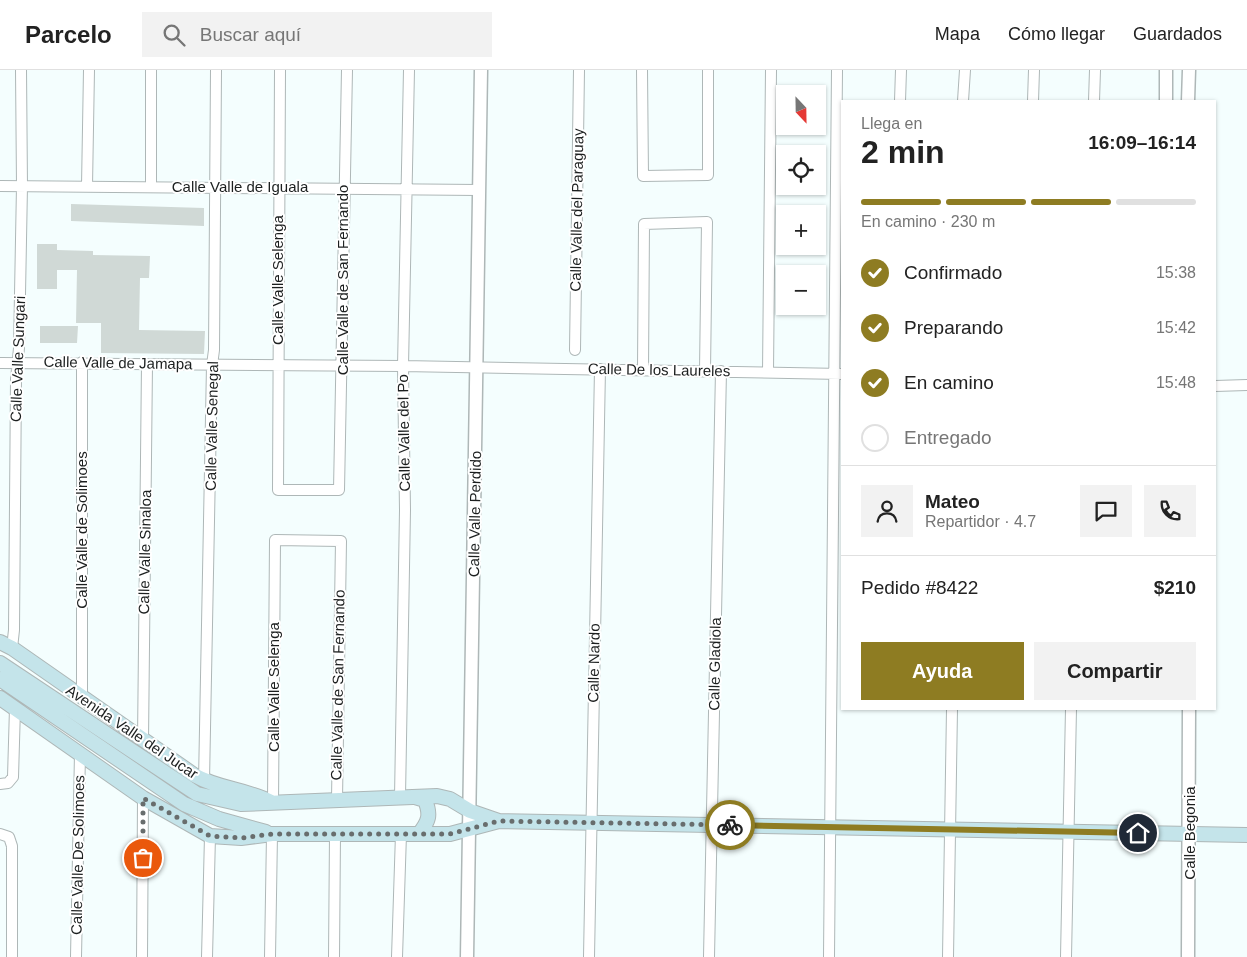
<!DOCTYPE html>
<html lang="es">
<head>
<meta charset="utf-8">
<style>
  body { margin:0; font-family:Helvetica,sans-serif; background:#f2f2f2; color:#222; height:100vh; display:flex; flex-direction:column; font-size:19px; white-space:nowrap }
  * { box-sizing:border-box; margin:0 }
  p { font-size:16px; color:#767676 }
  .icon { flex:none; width:28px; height:28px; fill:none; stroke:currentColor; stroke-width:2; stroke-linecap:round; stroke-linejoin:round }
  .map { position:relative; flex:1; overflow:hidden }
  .sheet { position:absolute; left:841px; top:30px; width:375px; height:610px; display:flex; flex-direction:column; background:#fff; border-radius:0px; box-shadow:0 1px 4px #0004 }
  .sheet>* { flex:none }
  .needle { width:32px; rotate:158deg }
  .buttons { position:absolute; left:776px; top:15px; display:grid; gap:10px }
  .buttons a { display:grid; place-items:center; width:50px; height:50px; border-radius:0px; background:#fff; box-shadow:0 1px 4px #0004; font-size:25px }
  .pin { position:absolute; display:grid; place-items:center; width:42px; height:42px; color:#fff; margin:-21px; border:2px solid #fff; border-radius:50%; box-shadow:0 1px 5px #0007 }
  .courier { position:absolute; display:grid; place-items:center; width:50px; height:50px; margin:-25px; border:4px solid #8e7c22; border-radius:50%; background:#fff; color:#222; box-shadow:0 1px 6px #0007 }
  .head em { font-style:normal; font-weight:700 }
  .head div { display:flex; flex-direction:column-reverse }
  .head { display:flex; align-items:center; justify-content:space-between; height:85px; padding:0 20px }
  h1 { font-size:32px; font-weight:700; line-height:38px }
  .bar { display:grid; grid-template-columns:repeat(4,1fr); gap:8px 5px; align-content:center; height:60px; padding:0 20px }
  .bar i { height:6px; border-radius:4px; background:#e0e0e0 }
  .bar .active { background:#8e7c22 }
  .bar p { grid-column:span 4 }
  .line { display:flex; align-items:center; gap:12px; padding:0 20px; border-top:1px solid #e0e0e0 }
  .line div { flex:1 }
  .round { display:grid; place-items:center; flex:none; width:52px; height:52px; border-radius:0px; background:#f2f2f2 }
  ol { padding:0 20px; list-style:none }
  li { display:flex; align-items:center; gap:15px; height:55px }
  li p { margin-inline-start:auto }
  li .icon { padding:5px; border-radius:50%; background:#8e7c22; color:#fff; stroke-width:4 }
  li:last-child { color:#767676 }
  li i { width:28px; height:28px; border:2px solid #e0e0e0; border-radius:50% }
  .cta { display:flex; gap:10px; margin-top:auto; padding:10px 20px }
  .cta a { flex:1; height:58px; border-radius:0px; background:#8e7c22; color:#fff; font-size:20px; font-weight:700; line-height:58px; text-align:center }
  .cta a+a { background:#f2f2f2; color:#222 }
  header { display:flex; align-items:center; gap:30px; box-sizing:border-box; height:70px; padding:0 25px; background:#fff; border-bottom:1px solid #e0e0e0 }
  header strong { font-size:24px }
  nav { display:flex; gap:28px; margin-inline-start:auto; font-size:18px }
  .search { width:350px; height:45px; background:#f2f2f2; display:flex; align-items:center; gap:12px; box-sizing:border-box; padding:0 18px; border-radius:0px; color:#767676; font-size:19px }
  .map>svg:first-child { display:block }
  .building { fill:#d0d9d6 }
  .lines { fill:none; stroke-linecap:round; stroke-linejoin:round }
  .minor-casing { stroke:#aeb7b7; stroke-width:12 }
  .tertiary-casing { stroke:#aeb7b7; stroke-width:15 }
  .secondary-casing { stroke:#aeb7b7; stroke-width:16 }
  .minor { stroke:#fff; stroke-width:10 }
  .tertiary { stroke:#fff; stroke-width:12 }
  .secondary { stroke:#c4e4ea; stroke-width:14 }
  .done { stroke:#686d6d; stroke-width:5; stroke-dasharray:0 9 }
  .route { stroke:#8e7c22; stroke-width:6 }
  .labels { text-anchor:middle; stroke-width:4; stroke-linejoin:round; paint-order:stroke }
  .street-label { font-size:15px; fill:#1c1f1f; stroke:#fff }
</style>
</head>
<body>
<header>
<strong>Parcelo</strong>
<div class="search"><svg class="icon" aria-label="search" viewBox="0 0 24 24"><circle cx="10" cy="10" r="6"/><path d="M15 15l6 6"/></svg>Buscar aquí</div>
<nav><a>Mapa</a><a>Cómo llegar</a><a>Guardados</a></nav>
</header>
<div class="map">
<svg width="1247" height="887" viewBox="0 0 1247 887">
  <rect width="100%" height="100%" fill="#f4fefe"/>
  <!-- building -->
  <path class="building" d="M71,134L204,138V156L71,151Z
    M37,174H57V180L93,181V185L150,186L149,208H140L139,260L205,261L204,284L101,283V253H76L77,200H57V219H37Z
    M40,256H78L77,273H40Z"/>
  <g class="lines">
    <defs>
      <path id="minor" d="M151,0V117
        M280,0L278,420H339L347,0
        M642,0L643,106L708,105V0
        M900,31L901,0
        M963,31L965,0
        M1033,31L1034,0
        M1094,31L1095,0
        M0,116L479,120
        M87,116L89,0
        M575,280L579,0
        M0,293L403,296L842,304
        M643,299L644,154L707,152L705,301
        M768,302L771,0
        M1215,316L1247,315
        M12,578L14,560L16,309L19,278L22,116L21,0
        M82,628V292
        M143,670L147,294
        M204,711L212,295L214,280L216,0
        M0,714L8,713L13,707L15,638
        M400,727L405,440L403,296L409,0
        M273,733L275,470L341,471L337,730
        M0,764L9,767L12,776V887
        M76,887L80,683
        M142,887L143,728
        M207,887L210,766
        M270,887L272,764
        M334,887L335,764
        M397,887L401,764
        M589,887L600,299
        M709,887L721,301
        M829,887L837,0
        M948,887L952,639
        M1066,887L1071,639"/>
      <path id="tertiary" d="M1166,31V0
        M1188,31L1189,0
        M467,887L481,0
        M1188,887L1189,639"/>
      <path id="secondary" d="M0,572L12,578L194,705C218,719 246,719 271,732
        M0,593L197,724L241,734L437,726L450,729L470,741L499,751
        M0,609L184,734L219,749L266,762
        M0,628L143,728L210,766L241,768L272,764H450L499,751L1247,765
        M415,727L425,730C431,745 429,751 419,764"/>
    </defs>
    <!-- minor casing -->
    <use href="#minor" class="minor-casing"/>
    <!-- tertiary casing -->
    <use href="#tertiary" class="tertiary-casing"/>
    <!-- secondary casing -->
    <use href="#secondary" class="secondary-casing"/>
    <!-- minor -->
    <use href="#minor" class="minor"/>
    <!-- tertiary -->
    <use href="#tertiary" class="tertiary"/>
    <!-- secondary -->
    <use href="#secondary" class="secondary"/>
  </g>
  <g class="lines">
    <!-- done -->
    <path class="done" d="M143,788V728L210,766L241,768L272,764H450L499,751L730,755"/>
    <!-- route -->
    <path class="route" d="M730,755L1138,763"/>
  </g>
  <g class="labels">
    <!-- street labels -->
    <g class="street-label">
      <text x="240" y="122">Calle Valle de Iguala</text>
      <text transform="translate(577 140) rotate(-89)" y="5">Calle Valle del Paraguay</text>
      <text transform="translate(278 210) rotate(-90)" y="5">Calle Valle Selenga</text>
      <text transform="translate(343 210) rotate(-90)" y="5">Calle Valle de San Fernando</text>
      <text transform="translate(18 289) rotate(-88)" y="5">Calle Valle Sungari</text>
      <text transform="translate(118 293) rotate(1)" y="5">Calle Valle de Jamapa</text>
      <text transform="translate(659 300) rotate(1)" y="5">Calle De los Laureles</text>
      <text transform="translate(212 356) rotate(-89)" y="5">Calle Valle Senegal</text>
      <text transform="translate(404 363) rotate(-91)" y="5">Calle Valle del Po</text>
      <text transform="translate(475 444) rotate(-89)" y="5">Calle Valle Perdido</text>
      <text transform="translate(82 460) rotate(-90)" y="5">Calle Valle de Solimoes</text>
      <text transform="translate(145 482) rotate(-89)" y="5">Calle Valle Sinaloa</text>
      <text transform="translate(594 593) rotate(-89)" y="5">Calle Nardo</text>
      <text transform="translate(715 594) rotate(-89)" y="5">Calle Gladiola</text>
      <text transform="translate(338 615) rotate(-89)" y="5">Calle Valle de San Fernando</text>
      <text transform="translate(274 617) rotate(-90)" y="5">Calle Valle Selenga</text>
      <text transform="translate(132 662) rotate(34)" y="5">Avenida Valle del Jucar</text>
      <text transform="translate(1190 763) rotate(-90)" y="5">Calle Begonia</text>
      <text transform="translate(78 785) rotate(-89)" y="5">Calle Valle De Solimoes</text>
    </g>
  </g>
</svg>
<div class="buttons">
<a><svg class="needle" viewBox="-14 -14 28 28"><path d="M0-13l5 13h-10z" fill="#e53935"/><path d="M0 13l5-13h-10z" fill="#767676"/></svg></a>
<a><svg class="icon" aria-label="locate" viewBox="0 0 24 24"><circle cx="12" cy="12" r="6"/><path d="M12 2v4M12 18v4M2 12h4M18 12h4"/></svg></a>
<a>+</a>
<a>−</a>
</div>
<div class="pin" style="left:143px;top:788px;background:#ea580c"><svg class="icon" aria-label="bag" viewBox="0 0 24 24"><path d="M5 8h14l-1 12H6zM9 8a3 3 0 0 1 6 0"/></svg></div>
<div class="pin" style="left:1138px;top:763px;background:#1f2937"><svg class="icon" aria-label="home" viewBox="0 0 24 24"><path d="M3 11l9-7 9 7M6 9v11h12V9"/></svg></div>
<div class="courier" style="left:730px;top:755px"><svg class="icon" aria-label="bike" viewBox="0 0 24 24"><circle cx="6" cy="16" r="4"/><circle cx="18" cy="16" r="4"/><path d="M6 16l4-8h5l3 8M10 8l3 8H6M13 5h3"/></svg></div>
<section class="sheet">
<div class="head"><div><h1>2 min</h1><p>Llega en</p></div><em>16:09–16:14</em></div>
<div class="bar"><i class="active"></i><i class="active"></i><i class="active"></i><i></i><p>En camino · 230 m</p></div>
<ol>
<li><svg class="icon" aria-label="check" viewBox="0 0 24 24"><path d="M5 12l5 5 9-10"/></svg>Confirmado<p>15:38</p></li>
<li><svg class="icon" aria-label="check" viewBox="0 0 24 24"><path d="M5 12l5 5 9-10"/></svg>Preparando<p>15:42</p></li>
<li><svg class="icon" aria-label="check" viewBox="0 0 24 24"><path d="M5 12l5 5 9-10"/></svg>En camino<p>15:48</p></li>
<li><i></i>Entregado</li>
</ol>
<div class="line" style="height:90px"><a class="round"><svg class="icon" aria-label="person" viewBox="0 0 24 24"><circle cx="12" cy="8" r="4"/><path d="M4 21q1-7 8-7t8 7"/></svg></a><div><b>Mateo</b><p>Repartidor · 4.7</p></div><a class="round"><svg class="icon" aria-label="chat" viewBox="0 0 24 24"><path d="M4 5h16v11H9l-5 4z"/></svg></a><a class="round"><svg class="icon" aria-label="phone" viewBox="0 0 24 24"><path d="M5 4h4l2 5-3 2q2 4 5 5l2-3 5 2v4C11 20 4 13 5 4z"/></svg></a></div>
<div class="line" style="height:65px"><div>Pedido #8422</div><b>$210</b></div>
<div class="cta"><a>Ayuda</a><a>Compartir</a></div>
</section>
</div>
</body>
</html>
